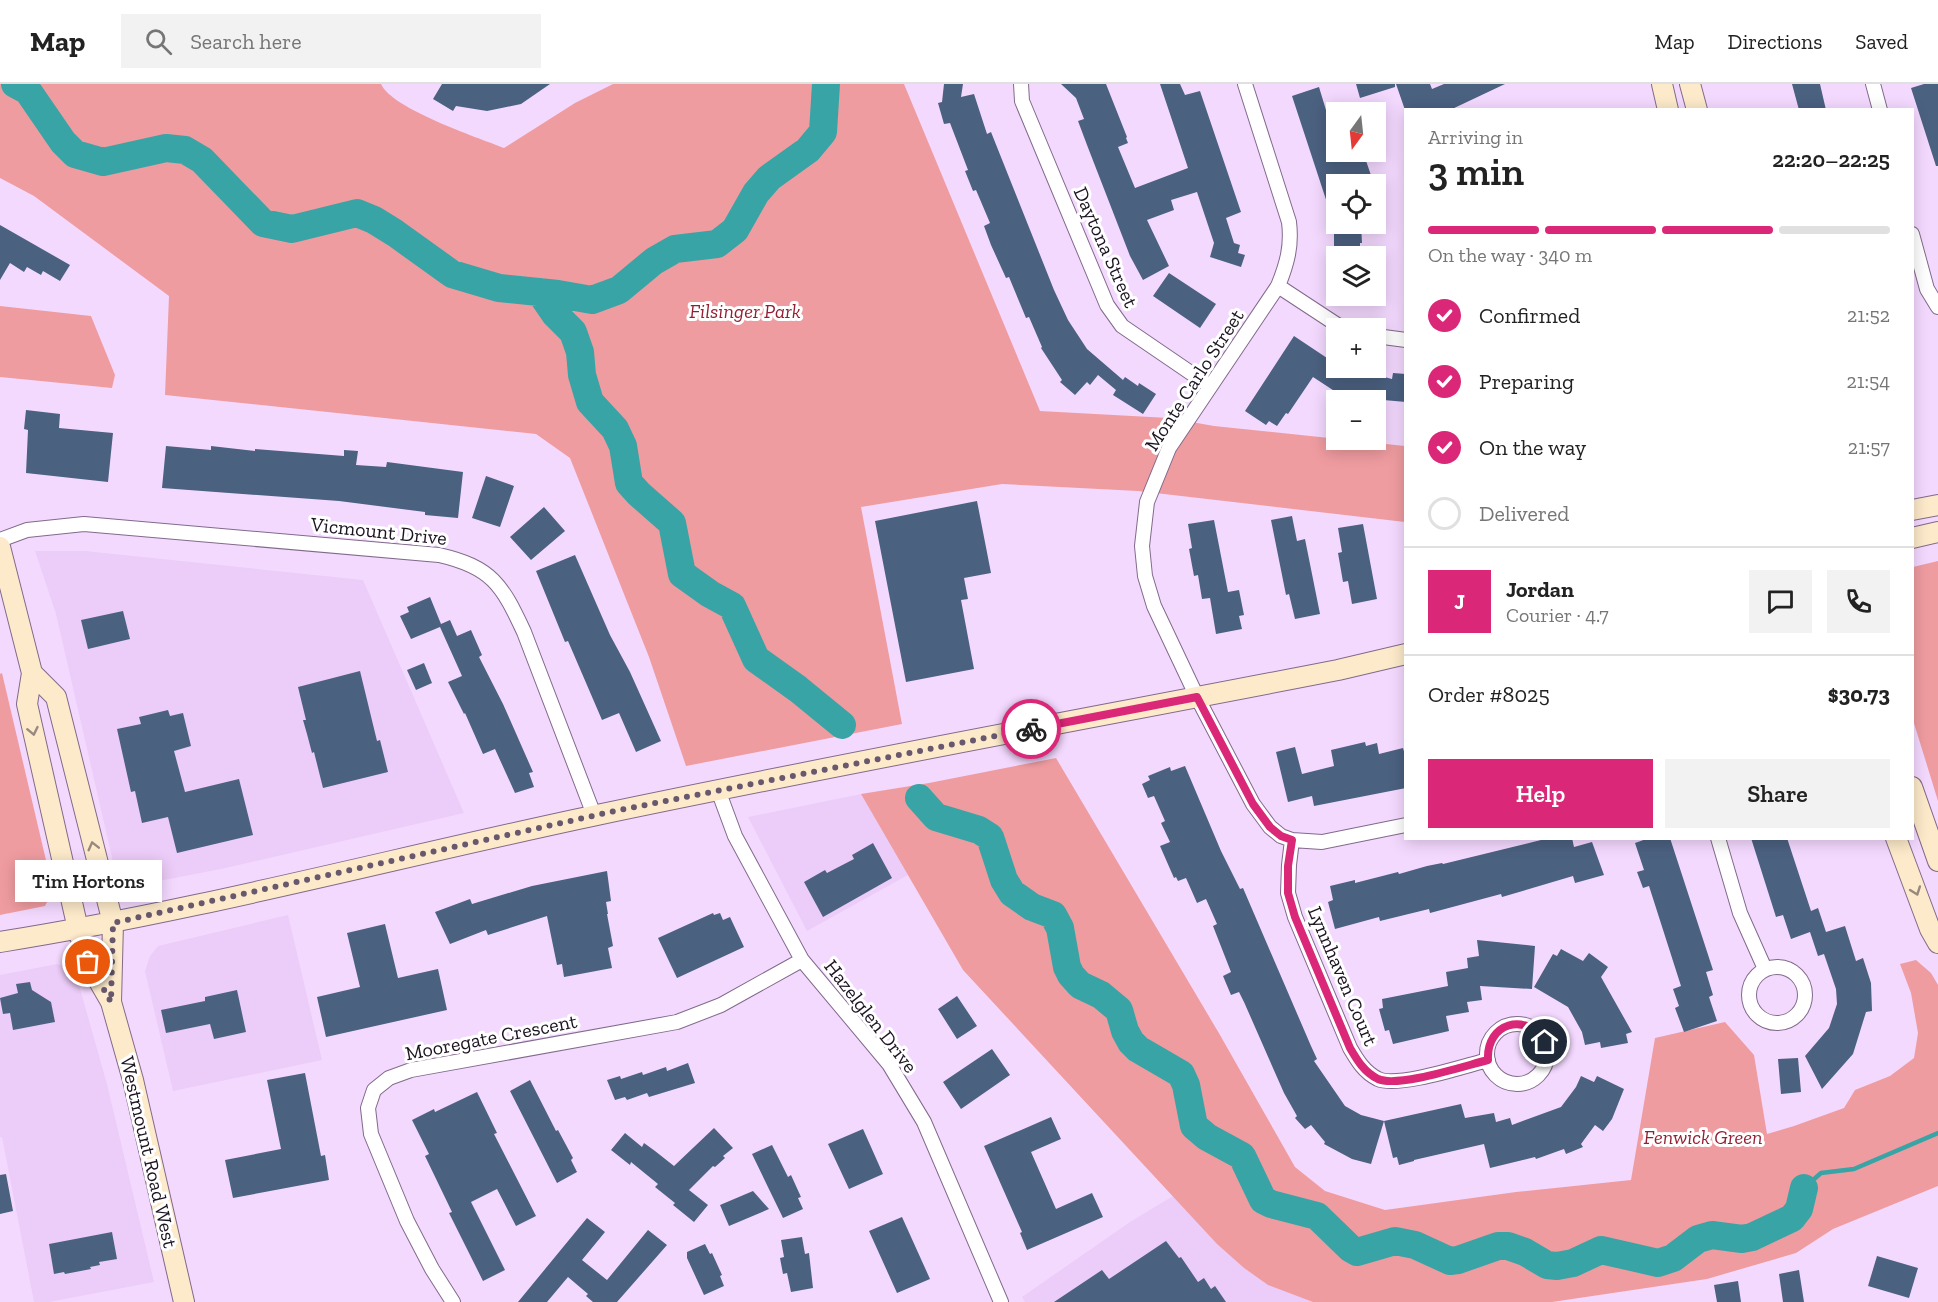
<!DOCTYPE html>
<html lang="en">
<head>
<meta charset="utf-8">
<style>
  body { margin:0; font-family:"Zilla Slab",serif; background:#f2f2f2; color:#222; height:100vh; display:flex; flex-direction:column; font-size:22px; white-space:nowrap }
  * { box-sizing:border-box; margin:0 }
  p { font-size:20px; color:#767676 }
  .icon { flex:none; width:33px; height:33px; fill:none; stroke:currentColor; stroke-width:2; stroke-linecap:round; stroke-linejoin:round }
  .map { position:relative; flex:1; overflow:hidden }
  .details { position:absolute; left:1404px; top:24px; width:510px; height:732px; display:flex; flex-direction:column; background:#fff; border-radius:0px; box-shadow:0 3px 15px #0003 }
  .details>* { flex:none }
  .needle { width:39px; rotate:195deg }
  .buttons { position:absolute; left:1326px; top:18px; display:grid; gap:12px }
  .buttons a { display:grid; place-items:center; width:60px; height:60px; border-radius:0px; background:#fff; box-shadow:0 3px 15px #0003; font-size:30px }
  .pin { position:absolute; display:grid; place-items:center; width:51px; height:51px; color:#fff; margin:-26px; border:3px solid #fff; border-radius:50%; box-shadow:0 2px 6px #0007 }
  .courier { position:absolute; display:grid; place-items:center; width:60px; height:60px; margin:-30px; border:4px solid #db2777; border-radius:50%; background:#fff; color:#222; box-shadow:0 2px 8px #0007 }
  .bubble { position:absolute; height:42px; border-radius:0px; background:#fff; box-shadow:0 3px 15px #0003; font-size:20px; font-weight:600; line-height:42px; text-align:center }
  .summary em { font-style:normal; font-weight:600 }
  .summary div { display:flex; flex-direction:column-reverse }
  .summary { display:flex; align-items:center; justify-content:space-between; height:102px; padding:0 24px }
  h1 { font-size:39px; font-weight:600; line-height:45px }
  .bar { display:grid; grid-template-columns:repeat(4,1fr); gap:9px 6px; align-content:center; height:72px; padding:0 24px }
  .bar i { height:8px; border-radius:4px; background:#e0e0e0 }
  .bar .current { background:#db2777 }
  .bar p { grid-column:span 4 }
  .line { display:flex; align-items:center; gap:15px; padding:0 24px; border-top:2px solid #e0e0e0 }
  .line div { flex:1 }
  .round { display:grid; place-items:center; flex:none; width:63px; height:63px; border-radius:0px; background:#f2f2f2 }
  ol { padding:0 24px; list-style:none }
  li { display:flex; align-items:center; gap:18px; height:66px }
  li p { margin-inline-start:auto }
  li .icon { padding:6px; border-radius:50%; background:#db2777; color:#fff; stroke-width:4 }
  li:last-child { color:#767676 }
  li i { width:33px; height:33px; border:3px solid #e0e0e0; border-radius:50% }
  .cta { display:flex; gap:12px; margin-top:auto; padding:12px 24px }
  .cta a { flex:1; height:69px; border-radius:0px; background:#db2777; color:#fff; font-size:24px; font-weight:600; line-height:69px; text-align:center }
  .cta a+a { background:#f2f2f2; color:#222 }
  header { display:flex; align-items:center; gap:36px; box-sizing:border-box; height:84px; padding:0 30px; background:#fff; border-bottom:2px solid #e0e0e0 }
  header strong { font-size:28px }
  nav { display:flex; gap:33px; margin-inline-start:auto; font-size:21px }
  .search { width:420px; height:54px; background:#f2f2f2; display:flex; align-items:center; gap:15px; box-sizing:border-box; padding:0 21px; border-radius:0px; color:#767676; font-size:22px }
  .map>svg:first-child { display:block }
  .built { fill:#ecccf8 }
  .green { fill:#ef9ca0 }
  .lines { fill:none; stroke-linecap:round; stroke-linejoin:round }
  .stream { stroke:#39a4a6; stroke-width:4.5 }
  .river { stroke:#39a4a6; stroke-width:28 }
  .building { fill:#4b6180 }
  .minor-casing { stroke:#826a8b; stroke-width:16 }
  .secondary-casing { stroke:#826a8b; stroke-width:22 }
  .minor { stroke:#fff; stroke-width:14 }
  .secondary { stroke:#fdeaca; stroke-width:20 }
  .oneway { stroke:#98897e }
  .done { stroke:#68586e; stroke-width:6; stroke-dasharray:0 10.8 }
  .route { stroke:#db2777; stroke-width:8 }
  .labels { text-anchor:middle; stroke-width:6; stroke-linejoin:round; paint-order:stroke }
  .street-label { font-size:20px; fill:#1c1320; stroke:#fff }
  .park-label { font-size:20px; font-style:italic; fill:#941f34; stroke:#fff }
</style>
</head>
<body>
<header>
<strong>Map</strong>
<div class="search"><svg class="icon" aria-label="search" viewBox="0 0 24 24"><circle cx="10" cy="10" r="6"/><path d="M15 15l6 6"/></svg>Search here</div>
<nav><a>Map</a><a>Directions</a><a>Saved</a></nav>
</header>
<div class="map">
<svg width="1938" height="1218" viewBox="0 0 1938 1218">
  <rect width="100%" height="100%" fill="#f4d9ff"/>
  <!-- built -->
  <path class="built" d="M35,467H85L363,496L464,729L221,785L133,802L117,795L56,530Z
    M861,710L908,791L807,847L748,733Z
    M288,831L322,976L173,1007L145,887L150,872L158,862Z
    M57,880L68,883L77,894L107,1000L154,1198L49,1218H34L2,1053H0V891Z
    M1173,1112L1217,1160L1244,1184L1268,1201L1315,1218H1025L1022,1213L1130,1138Z"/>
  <!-- green -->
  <path class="green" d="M0,0H381C392,25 477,53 504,64L575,19L613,0H904L1040,327L1169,334L1214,342L1405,362V438L1138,407L1002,400L861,423L902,640L686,682L649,573L570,374L536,350L165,311L169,212L34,112L0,94Z
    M0,222L91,232L115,291L112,304L0,293Z
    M1938,477V717L1913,636V483Z
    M2,589L53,806L45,822L0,831V590Z
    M1056,674L1220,951L1295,1083L1325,1107L1385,1126L1516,1108L1631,1096L1655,954L1725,938L1754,971L1767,1050L1794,1042L1844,1024L1855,1006L1890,992L1914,974L1918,949L1911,909L1900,880L1916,876L1931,889L1938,901V1102L1833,1145L1796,1169L1707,1195L1552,1218H1313L1268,1201L1244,1184L1217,1160L963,886L861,710L929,699Z"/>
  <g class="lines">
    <!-- stream -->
    <path class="stream" d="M1804,1104L1821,1089L1854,1085L1938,1049"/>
    <!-- river -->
    <path class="river" d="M15,0L28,7L63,58L75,70L103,78L166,64L185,66L202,76L263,139L292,145L357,129L374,136L395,149L452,190L499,204L558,210L592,216L619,206L654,177L675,165L717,160L735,146L756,109L769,94L808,66L823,48L826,0
      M540,208L555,230L573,248L580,268L582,291L590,318L615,345L623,362L629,399L639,410L672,439L682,490L710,510L732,522L756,575L798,605L842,641
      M919,714L936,733L979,746L990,753L1004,796L1012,809L1032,823L1053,831L1060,844L1067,883L1071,891L1080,901L1101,911L1119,926L1125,947L1131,958L1138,965L1181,990L1186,1001L1194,1042L1207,1053L1242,1072L1263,1116L1271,1120L1317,1132L1350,1164L1357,1168L1395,1157L1415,1161L1450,1177L1458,1176L1498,1162H1508L1525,1168L1547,1181L1557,1182L1573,1179L1601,1166L1658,1179L1673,1174L1698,1155L1712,1151L1742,1155L1752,1153L1792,1134L1799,1125L1804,1104"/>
  </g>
  <!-- building -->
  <path class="building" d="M442,0H550L521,20L487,27L456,22L453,27L433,15Z
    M944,0H963L961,13L974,10L987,50L991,48L1054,206L1068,236L1087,265L1123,296L1125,293L1138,302L1139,299L1156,310L1143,330L1113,311L1116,306L1098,291L1090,301L1087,298L1075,311L1060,298L1062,296L1041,264L1042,263L1029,233L1026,234L1009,193L1006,194L991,161L984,142L990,139L976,106L973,107L965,87L968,86L950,39L944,40L938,19L942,18Z
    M1061,0H1106L1127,53L1126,54L1128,59L1118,63L1135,104L1188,84L1160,0H1180L1185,11L1200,7L1241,128L1226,134L1234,159L1240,161L1238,169L1245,171L1241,183L1210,173L1214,159L1197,108L1171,116L1174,126L1147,136L1169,182L1143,196L1130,172L1087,61L1078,37L1084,35L1076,14Z
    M1356,0H1395V3L1360,14Z
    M1396,0H1430L1432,5L1444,0H1505L1450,26H1405Z
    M1792,0H1820L1826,26H1799Z
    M1924,0H1938V82H1936L1911,4Z
    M1319,3L1336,59V68H1363L1374,100H1336V140H1361L1362,159H1360V172H1334V140L1292,12Z
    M0,141L70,181L60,197L43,187L41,191L27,183L24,188L10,179L0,196Z
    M1169,189L1216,220L1200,244L1153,212Z
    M1294,252L1336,280V284H1351L1392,295L1393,289L1406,290V318L1372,315V316H1340L1342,312L1313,293L1288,330L1286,329L1277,342L1269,337L1266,341L1245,327Z
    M26,326L60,330L59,344L113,349L108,398L26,389L28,346L24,345Z
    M166,362L211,366V362L255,367V365L344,372V366L358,367L356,381L386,383L387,378L463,388L458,434L425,431V428L339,417L162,404Z
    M486,392L514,402L500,443L472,434Z
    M977,417L991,489L964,494L968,515L961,516L974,585L906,598L875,437Z
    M544,423L565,447L531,476L510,453Z
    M1292,432L1297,457L1305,455L1320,530L1295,535L1289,510L1286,511L1271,436Z
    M1214,436L1228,508L1239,506L1244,531L1239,532L1242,545L1216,550L1210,514L1202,515L1198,491L1194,492L1189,465L1192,464L1188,440Z
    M1363,440L1377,515L1352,520L1348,497L1343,498L1338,469L1342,468L1338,444Z
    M575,471L610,551L630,588L661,657L636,668L619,629L602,636L568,557L565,558L536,487Z
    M430,513L441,540L450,536L457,552L471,546L482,571L479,573L503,620L533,688L529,689L534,703L515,709L495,665L483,670L465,629L464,630L448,598L462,592L440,543L411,555L400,532L409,528L407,523Z
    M123,527L130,555L88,565L81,536Z
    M424,579L432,599L416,606L407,586Z
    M360,587L377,657L380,656L388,688L323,704L314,668L312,669L307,650L303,636H306L298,603Z
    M168,626L170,632L183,629L191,662L174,667L185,708L239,695L253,751L177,769L168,733L142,739L135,707L131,708L117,645L141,640L139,633Z
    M1365,658L1366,662L1377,659L1379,670L1403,664L1406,674V704L1314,722L1312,712L1288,718L1276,668L1295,663L1302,690L1334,682L1331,666Z
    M1185,682L1221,767L1240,805L1243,804L1311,962L1317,975L1314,977L1345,1022L1361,1031L1384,1037L1371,1080L1352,1075L1324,1060L1325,1058L1311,1041L1305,1045L1295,1034L1297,1032L1284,1009L1244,918L1239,908L1231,911L1223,892L1231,888L1213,842L1217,840L1206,815L1197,819L1186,794L1178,797L1176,793L1174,794L1160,762L1170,758L1161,739L1165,737L1154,712L1148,714L1142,700L1150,696L1148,692L1170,683L1171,687Z
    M1549,754H1572L1574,763L1592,758L1604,791L1575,799L1573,792L1502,813L1501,810L1430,829L1429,825L1380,837L1379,833L1335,845L1328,818L1333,816L1330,802L1355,796V799L1398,788L1399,790L1427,782L1442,779L1443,780Z
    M1649,754H1670L1713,886L1706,888L1713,911L1709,913L1717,937L1684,948L1675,924L1679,922L1673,905L1681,902L1649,802L1643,804L1637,788L1644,786L1635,759Z
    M1751,754H1787L1811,827L1818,824L1826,848L1845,842L1856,877L1863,874L1871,899L1872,927L1866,928L1853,970L1822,1005L1805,972L1829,944L1837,920L1836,905L1824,870L1818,872L1810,848L1791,855L1783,831L1776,833Z
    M873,759L892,794L823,833L804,798L825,786L827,789L854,775L852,771Z
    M607,787L611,817L606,818L608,830H607L613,862L608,864L612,884L564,893L562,880L557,881L547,832L488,851L486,846L450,860L435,828L470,815L472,820L532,802Z
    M713,829L714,831L720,829L723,836L730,833L744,863L677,894L658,854Z
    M385,840L398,894L438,885L447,926L326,953L317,913L360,903L347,849Z
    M1477,856L1535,862L1532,905L1480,902L1482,916L1467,918L1469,928L1446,932L1449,947L1393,960L1389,946L1385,947L1379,925L1383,924L1382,915L1448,902L1446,888L1468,884L1467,874L1479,872Z
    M1561,865L1583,877L1589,869L1608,883L1601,893L1632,948L1626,950L1628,959L1601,964L1600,958L1585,961L1582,948L1568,923L1534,903L1553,870L1557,872Z
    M30,898L32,906L51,918L55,938L13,946L10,929L3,930L0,914L18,909L16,900Z
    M237,906L246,948L214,955L210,940L166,949L161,926L205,917V913Z
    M957,912L977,942L957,955L938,925Z
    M992,965L1010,991L961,1025L943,998Z
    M1798,974L1801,1008L1781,1010L1778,975Z
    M688,979L695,999L649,1013L647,1009L627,1016L625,1013L615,1016L607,996L620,992L621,995L642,988L643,991L666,983L667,987Z
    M305,989L321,1072L325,1071L329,1096L233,1114L225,1076L281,1065L267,996Z
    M1581,992L1594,998L1597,992L1624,1005L1612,1035L1603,1047L1595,1041L1581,1060L1583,1063L1566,1070L1564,1065L1536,1075L1535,1073L1490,1084L1484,1060L1414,1076V1077L1399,1081L1397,1073L1393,1074L1384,1037L1461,1020L1465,1034L1494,1029L1496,1038L1510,1034L1512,1041L1561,1023L1576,1003Z
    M530,996L556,1047L558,1046L573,1074L571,1076L577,1088L557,1099L510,1007Z
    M477,1008L497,1049L494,1050L536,1132L516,1142L497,1105L471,1118L505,1186L483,1197L449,1129L452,1128L425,1072L429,1070L412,1036L434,1025L435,1028Z
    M1051,1033L1061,1055L1031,1068L1056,1125L1092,1109L1103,1133L1027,1166L1020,1149L1022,1148L984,1062Z
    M714,1044L733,1064L723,1072L725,1074L715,1083L713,1082L689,1106L708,1121L694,1138L673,1121L675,1119L655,1103L658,1100L631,1078L630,1081L611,1066L625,1049L642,1063L644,1059L655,1067L674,1082Z
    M863,1045L883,1090L849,1105L828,1060Z
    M772,1061L788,1093L791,1091L801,1113L798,1114L803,1125L783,1134L752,1070Z
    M6,1090L13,1127L0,1130V1091Z
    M753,1107L769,1125L729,1142L720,1121Z
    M902,1133L930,1195L897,1209L869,1147Z
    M587,1134L605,1148L582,1176L607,1196L648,1146L667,1161L617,1218H593L586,1212L588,1210L568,1193L547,1218H518Z
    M112,1148L117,1175L99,1178L100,1181L90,1183L91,1185L65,1190L64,1188L54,1190L49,1160Z
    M802,1153L805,1170L809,1169L813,1204L791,1208L787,1189L783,1190L780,1174L784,1173L781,1156Z
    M1166,1157L1179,1174L1181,1173L1198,1198L1204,1194L1211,1205L1215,1202L1226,1218H1054L1102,1186L1109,1195Z
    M705,1160L710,1170L712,1169L722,1191L720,1192L724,1202L704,1211L687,1174V1168Z
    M1877,1172L1918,1184L1909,1214L1868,1202Z
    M1799,1186L1804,1218H1783L1779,1190Z
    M1738,1197L1741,1218H1717L1714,1201Z"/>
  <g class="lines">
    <defs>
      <path id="minor" d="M1021,0L1022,17L1107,221L1122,242L1210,302
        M1245,0L1289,138C1292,162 1287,180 1278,202L1169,364L1147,418L1142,462L1145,492L1154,522L1197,613L1253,720L1270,743L1281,752L1292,756L1322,758L1406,741
        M1873,0L1880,26
        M1912,150L1927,205L1938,223
        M1278,202L1342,244
        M1376,252L1406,256
        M0,456L27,446L84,440L439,471C492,483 502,501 524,548L594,731
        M718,706L735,752L802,876L889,980L924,1038L1001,1218
        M1718,754L1740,829L1765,885
        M1292,756L1289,781L1288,809L1295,833L1350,964C1357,976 1364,988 1378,995C1398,1004 1464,982 1488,976
        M1749 911a28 28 0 1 1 56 0a28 28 0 1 1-56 0Z
        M1487 970a30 30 0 1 1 60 0a30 30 0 1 1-60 0Z
        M453,1218L432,1185L407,1137L371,1050L368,1024L374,1006L389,994L411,986L677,938L721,921L802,876"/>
      <path id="secondary" d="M1662,0L1668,26
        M1690,0L1697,26
        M1912,426L1938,421
        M1912,454L1938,448
        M0,463L32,589L27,620L78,845L88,878L111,918L133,996L184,1218
        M32,589L56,613L113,839L111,918
        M1912,703L1938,777
        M1896,754L1930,845L1938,859
        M0,858C201,826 398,773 597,731C843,679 1091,634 1338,586L1406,570"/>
    </defs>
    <!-- minor casing -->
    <use href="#minor" class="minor-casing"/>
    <!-- secondary casing -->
    <use href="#secondary" class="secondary-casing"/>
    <!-- minor -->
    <use href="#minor" class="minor"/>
    <!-- secondary -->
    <use href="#secondary" class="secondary"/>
  </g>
  <!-- one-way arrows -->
  <defs><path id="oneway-chevron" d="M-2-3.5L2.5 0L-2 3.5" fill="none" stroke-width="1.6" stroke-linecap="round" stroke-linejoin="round" transform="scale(1.5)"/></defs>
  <g class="oneway">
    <use href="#oneway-chevron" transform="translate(33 647) rotate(78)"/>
    <use href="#oneway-chevron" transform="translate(93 762) rotate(-104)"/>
    <use href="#oneway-chevron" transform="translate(1916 807) rotate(70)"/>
  </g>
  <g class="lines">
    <!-- done -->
    <path class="done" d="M88,878L111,918L113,839L615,727L1031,645"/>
    <!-- route -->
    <path class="route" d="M1031,645L1197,613L1253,720L1270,743L1281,752L1292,756L1288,782V809L1295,833L1350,964C1357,976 1364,988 1378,995C1398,1004 1464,982 1488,976C1486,939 1526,927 1545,958"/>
  </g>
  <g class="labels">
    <!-- street labels -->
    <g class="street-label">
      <text transform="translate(1106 163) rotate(66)" y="7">Daytona Street</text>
      <text transform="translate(1194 296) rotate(-57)" y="7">Monte Carlo Street</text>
      <text transform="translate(379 447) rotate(6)" y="7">Vicmount Drive</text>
      <text transform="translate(1343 892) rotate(67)" y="7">Lynnhaven Court</text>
      <text transform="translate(871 932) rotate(52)" y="7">Hazelglen Drive</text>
      <text transform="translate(491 953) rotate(-11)" y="7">Mooregate Crescent</text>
      <text transform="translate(149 1068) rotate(77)" y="7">Westmount Road West</text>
    </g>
    <!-- park labels -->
    <g class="park-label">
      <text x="745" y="234">Filsinger Park</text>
      <text x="1703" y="1060">Fenwick Green</text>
    </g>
  </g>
</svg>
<div class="buttons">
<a><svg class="needle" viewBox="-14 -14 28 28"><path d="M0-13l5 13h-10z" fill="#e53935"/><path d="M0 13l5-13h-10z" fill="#767676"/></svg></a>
<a><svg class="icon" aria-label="locate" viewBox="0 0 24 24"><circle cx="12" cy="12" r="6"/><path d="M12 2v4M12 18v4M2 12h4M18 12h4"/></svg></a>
<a><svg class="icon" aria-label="layers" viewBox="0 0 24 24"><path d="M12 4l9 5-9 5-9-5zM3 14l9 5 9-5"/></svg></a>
<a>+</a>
<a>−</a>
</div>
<div class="pin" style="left:88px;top:878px;background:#ea580c"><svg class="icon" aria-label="bag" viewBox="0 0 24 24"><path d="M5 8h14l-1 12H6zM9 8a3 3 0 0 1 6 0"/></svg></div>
<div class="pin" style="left:1545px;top:958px;background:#1f2937"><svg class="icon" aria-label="home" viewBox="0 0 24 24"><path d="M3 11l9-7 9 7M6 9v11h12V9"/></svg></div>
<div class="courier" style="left:1031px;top:645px"><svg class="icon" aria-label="bike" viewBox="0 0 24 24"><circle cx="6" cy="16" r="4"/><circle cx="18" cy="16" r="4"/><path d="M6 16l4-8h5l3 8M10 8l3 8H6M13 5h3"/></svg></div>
<div class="bubble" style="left:15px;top:776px;width:147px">Tim Hortons</div>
<section class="details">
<div class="summary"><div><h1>3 min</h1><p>Arriving in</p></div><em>22:20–22:25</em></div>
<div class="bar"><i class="current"></i><i class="current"></i><i class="current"></i><i></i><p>On the way · 340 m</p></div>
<ol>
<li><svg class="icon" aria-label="check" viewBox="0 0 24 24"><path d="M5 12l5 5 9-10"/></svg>Confirmed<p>21:52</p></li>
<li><svg class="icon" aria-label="check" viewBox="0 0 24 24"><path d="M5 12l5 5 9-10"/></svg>Preparing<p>21:54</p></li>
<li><svg class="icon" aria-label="check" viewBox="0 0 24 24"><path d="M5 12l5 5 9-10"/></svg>On the way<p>21:57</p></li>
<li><i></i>Delivered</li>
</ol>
<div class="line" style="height:108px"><b class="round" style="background:#db2777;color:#fff">J</b><div><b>Jordan</b><p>Courier · 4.7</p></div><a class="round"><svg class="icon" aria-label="chat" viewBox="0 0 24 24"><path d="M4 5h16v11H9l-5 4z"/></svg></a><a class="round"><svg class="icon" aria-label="phone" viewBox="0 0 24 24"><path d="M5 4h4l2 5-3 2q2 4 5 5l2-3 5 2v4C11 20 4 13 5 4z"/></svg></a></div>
<div class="line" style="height:78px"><div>Order #8025</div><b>$30.73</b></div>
<div class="cta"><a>Help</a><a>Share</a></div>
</section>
</div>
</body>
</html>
